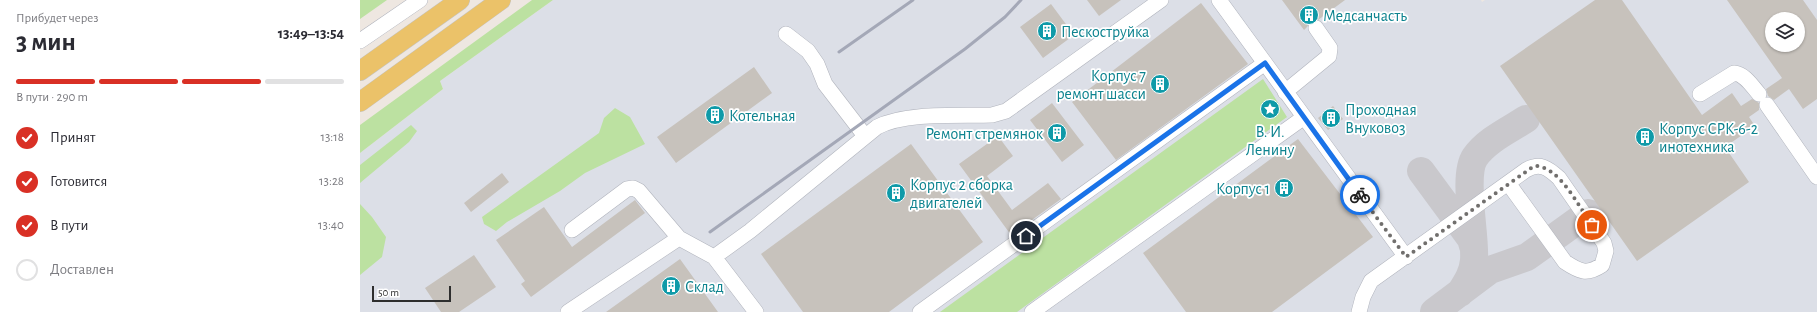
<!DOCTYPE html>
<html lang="ru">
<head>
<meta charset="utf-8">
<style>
  body { margin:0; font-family:"Alegreya Sans",sans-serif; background:#f2f2f3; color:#2b2b33; height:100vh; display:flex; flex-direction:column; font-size:15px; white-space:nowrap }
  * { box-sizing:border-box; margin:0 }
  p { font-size:13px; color:#7c7c81 }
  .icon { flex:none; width:22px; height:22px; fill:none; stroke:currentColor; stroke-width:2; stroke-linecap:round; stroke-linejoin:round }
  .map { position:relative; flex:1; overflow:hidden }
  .details { display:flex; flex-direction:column; background:#fff; width:360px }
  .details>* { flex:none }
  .tools { position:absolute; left:1405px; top:12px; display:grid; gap:8px }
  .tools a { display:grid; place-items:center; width:40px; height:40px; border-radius:50%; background:#fff; box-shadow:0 1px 3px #0004; font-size:20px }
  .scale { position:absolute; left:12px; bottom:10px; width:79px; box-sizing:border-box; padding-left:4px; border:2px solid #2e2e2e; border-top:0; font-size:11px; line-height:14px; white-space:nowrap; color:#2e2e2e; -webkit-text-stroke:3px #fff; paint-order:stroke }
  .pin { position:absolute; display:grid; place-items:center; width:34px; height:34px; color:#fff; margin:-17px; border:2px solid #fff; border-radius:50%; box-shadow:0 1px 4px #0007 }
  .courier { position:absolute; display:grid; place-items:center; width:40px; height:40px; margin:-20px; border:3px solid #1a73e8; border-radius:50%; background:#fff; color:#222; box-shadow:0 1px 5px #0007 }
  .headline em { font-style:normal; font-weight:700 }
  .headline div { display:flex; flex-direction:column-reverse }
  .headline { display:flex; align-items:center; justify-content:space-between; height:68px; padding:0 16px }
  h1 { font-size:26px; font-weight:700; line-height:30px }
  .bar { display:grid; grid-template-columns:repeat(4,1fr); gap:6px 4px; align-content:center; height:48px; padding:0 16px }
  .bar i { height:5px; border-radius:3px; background:#e1e1e2 }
  .bar .on { background:#d93025 }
  .bar p { grid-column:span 4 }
  ol { padding:0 16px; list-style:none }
  li { display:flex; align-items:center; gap:12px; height:44px }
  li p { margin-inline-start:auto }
  li .icon { padding:4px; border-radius:50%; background:#d93025; color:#fff; stroke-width:4 }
  li:last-child { color:#7c7c81 }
  li i { width:22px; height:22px; border:2px solid #e1e1e2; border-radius:50% }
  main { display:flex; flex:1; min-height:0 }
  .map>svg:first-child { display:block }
  .airport { fill:#dcdfe7; fill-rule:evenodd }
  .green { fill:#bce1a1 }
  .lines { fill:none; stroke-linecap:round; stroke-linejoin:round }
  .taxiway { stroke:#c9c8cc; stroke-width:28 }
  .building { fill:#c7c2bc; fill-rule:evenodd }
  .minor-casing { stroke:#b1b4bd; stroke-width:16 }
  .major-casing { stroke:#c4c4c4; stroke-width:20 }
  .minor { stroke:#fff; stroke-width:15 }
  .major { stroke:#ebc269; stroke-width:19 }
  .rail { stroke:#a4a8b7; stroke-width:3 }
  .done { stroke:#716f6d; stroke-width:4; stroke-dasharray:0 7.2 }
  .route { stroke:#1a73e8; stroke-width:5 }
  .labels { text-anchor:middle; stroke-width:3.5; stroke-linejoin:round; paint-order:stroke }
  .culture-label { font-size:16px; fill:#0d838f; stroke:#fff; text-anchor:start }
</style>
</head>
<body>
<main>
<section class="details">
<div class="headline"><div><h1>3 мин</h1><p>Прибудет через</p></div><em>13:49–13:54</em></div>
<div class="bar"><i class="on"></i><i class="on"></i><i class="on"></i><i></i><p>В пути · 290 m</p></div>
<ol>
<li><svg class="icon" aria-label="check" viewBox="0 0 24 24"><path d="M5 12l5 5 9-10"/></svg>Принят<p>13:18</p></li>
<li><svg class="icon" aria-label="check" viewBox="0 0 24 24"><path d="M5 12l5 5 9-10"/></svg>Готовится<p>13:28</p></li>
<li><svg class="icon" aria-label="check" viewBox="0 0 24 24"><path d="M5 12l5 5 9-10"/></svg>В пути<p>13:40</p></li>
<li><i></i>Доставлен</li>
</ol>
</section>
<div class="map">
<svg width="1457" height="312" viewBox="0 0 1457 312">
  <rect width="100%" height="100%" fill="#eee7e1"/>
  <!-- airport -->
  <path class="airport" d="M193,0H1121L1122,2L1125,0H1457V312H0V153L83,89L80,81ZM1412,19H1438V45H1412Z"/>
  <!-- green -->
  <path class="green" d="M0,0H27L0,19Z
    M172,0H193L80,81L83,89L0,153V125Z
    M903,79L927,117L657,312H580Z
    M255,108L270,117L285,144L225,173L200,191L147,222L136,231L124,224L122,217L239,133L244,118Z
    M51,125L57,131L49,142L0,183V165Z
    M0,204L12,217L26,237L22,257L0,275Z"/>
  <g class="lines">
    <!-- taxiway -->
    <path class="taxiway" d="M1061,171L1111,239L1113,246
      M1100,293C1107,282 1113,273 1114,260C1116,235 1102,176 1115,157C1127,140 1149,130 1166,119
      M1074,312L1130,270L1167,257L1228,213"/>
  </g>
  <!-- building -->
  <path class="building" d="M727,0H761L739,16Z
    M922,0H985L958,20L951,21L947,27L944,30Z
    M1235,0H1262L1342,115L1372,93L1381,106L1392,99L1399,103V110L1389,117L1395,126L1365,147L1389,182L1277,261L1140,66Z
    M1367,0H1443L1457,20V99L1443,109L1429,89L1414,100L1408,96L1406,89L1422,78ZM1412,19H1438V45H1412Z
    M841,3L888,64L756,160L712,102Z
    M691,4L714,35L683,58L660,27Z
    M394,67L412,93L316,163L297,137Z
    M692,103L724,145L702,162L670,120Z
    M973,106L983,119L968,130L958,118Z
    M638,136L653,156L627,176L652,210L688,183L701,199L651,235L599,164Z
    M938,139L1013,237L912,312H826L783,253Z
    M551,144L623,242L529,312H443L401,254Z
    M142,173L149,182L111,212L104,203Z
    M275,200L285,213L171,297L161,284L165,281L136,240L184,207L212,247Z
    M114,255L136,287L99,312H81L65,288Z
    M320,259L358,312H246Z"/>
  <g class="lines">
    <defs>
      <path id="minor" d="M859,0L1046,257
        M426,34L448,51L457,64L465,84L505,136
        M0,41L60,0
        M925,92L969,56L970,48L956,28
        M1340,94L1374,73C1385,74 1392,86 1399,94
        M1407,105L1457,177
        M212,230L267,189L273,188L279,191L319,238
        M354,257L390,231L517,127C546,112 599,116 632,115L646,111L801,0
        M208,312L319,238L354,257L396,312
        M560,312L905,63
        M672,312L943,118
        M999,312L1003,297L1011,281L1166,170C1180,162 1188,168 1199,178L1244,243L1246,251L1242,265C1227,275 1220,272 1205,262L1148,183"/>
      <path id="major" d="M0,71L100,0
        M0,102L141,0"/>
    </defs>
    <!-- minor casing -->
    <use href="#minor" class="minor-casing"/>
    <!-- major casing -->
    <use href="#major" class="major-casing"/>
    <!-- minor -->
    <use href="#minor" class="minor"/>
    <!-- major -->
    <use href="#major" class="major"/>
    <!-- rail -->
    <path class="rail" d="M479,52L553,0
      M350,232L605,49L645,17L661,0"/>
  </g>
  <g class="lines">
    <!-- done -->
    <path class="done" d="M1000,195L1046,257L1174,166C1199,165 1218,206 1232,225"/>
    <!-- route -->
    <path class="route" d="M666,236L905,63L1000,195"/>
  </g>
  <!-- icons -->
  <defs>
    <symbol id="building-disc" viewBox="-11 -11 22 22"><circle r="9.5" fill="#0f9aa8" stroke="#fff"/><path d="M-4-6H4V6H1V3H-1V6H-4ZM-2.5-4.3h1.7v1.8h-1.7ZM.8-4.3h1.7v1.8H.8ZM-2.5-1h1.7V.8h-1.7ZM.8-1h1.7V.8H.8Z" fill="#fff"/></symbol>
    <symbol id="sight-disc" viewBox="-11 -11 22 22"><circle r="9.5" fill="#0f9aa8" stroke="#fff"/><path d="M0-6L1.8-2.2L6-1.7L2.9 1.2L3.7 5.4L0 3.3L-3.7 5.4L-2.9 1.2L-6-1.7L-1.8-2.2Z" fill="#fff"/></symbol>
  </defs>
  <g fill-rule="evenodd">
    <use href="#building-disc" x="938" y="4" width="22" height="22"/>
    <use href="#building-disc" x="676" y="20" width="22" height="22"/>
    <use href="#building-disc" x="789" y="73" width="22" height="22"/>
    <use href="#sight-disc" x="899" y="98" width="22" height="22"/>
    <use href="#building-disc" x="344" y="104" width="22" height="22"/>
    <use href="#building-disc" x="960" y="107" width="22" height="22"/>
    <use href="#building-disc" x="686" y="122" width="22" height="22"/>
    <use href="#building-disc" x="1274" y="126" width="22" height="22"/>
    <use href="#building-disc" x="913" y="177" width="22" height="22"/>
    <use href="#building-disc" x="525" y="182" width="22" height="22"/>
    <use href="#building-disc" x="300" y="275" width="22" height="22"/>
  </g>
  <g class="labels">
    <!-- culture labels -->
    <g class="culture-label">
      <text x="963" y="21">Медсанчасть</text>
      <text x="701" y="37">Пескоструйка</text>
      <text x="786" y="81" text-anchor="end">Корпус 7<tspan x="786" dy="18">ремонт шасси</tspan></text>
      <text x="985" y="115">Проходная<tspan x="985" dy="18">Внуково3</tspan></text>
      <text x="369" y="121">Котельная</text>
      <text x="1299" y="134">Корпус СРК-6-2<tspan x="1299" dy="18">инотехника</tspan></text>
      <text x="910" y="137" text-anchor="middle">В. И.<tspan x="910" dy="18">Ленину</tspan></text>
      <text x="683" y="139" text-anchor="end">Ремонт стремянок</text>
      <text x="550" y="190">Корпус 2 сборка<tspan x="550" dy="18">двигателей</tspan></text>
      <text x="910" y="194" text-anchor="end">Корпус 1</text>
      <text x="325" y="292">Склад</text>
    </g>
  </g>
</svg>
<div class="tools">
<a><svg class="icon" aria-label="layers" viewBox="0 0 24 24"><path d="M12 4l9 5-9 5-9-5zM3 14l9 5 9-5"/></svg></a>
</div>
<div class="scale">50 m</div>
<div class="pin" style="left:1232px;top:225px;background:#ea580c"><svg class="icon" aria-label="bag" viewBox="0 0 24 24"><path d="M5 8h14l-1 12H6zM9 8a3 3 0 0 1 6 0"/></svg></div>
<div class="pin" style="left:666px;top:236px;background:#1f2937"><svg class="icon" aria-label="home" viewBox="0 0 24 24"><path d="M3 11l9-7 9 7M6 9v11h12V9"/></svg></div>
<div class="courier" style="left:1000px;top:195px"><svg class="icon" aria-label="bike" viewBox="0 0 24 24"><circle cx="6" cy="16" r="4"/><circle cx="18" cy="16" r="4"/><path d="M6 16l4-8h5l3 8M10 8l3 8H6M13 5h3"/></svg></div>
</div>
</main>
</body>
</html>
